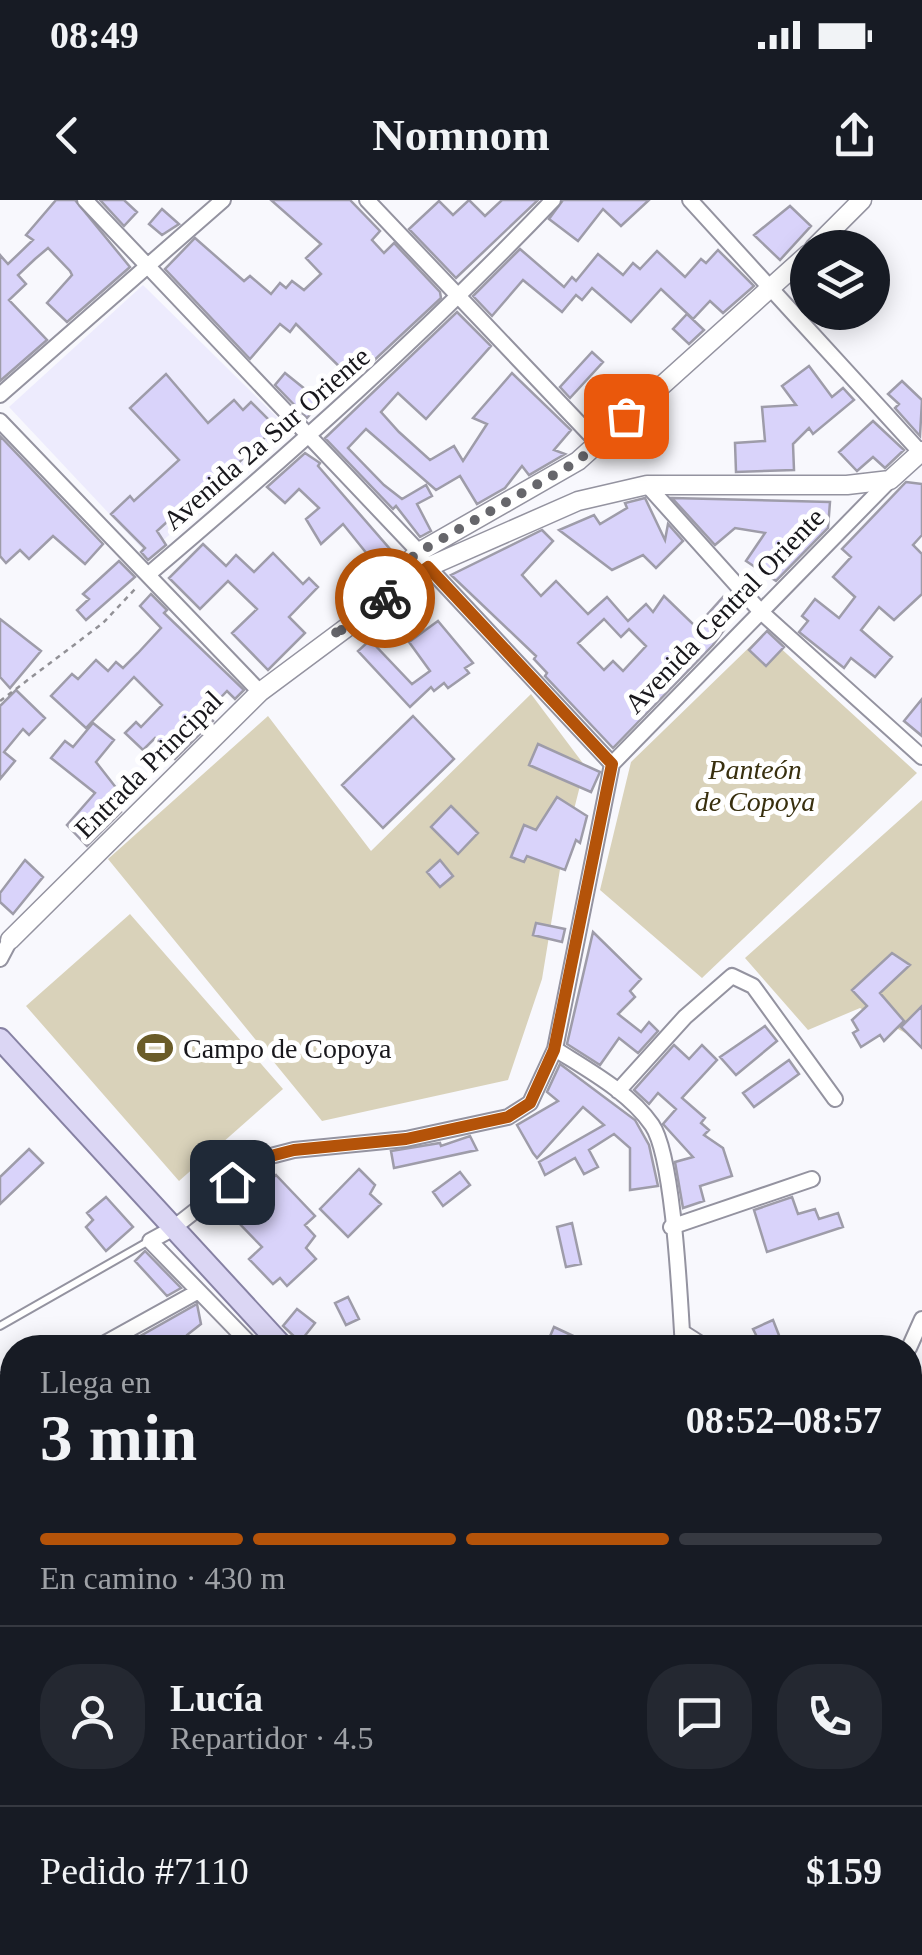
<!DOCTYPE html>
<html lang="es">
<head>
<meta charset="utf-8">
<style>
  body { margin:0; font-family:Georgia,serif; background:#242831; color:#f1f3f6; height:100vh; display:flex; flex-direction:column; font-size:38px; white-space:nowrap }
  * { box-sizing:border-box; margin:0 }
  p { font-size:32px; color:#9ea1a6 }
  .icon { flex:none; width:55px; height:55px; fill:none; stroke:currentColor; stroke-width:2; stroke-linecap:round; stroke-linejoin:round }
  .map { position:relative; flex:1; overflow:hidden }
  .sheet { position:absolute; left:0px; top:1135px; width:922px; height:620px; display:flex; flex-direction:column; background:#171b24; border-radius:40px 40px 0 0; box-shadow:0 5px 25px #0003 }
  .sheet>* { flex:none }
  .controls { position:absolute; left:790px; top:30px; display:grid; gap:20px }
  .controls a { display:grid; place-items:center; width:100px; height:100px; border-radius:50%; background:#171b24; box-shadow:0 5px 25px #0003; font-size:50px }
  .pin { position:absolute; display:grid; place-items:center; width:85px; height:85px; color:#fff; margin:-42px; border-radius:20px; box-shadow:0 5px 15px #0006 }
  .courier { position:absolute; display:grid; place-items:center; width:100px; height:100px; margin:-50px; border:8px solid #b45309; border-radius:50%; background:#fff; color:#222; box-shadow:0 2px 12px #0007 }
  .overview em { font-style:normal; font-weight:700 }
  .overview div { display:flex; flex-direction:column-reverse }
  .overview { display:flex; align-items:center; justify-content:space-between; height:170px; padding:0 40px }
  h1 { font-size:65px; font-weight:700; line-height:75px }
  .bar { display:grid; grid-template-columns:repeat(4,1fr); gap:15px 10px; align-content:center; height:120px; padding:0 40px }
  .bar i { height:12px; border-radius:8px; background:#363941 }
  .bar .selected { background:#b45309 }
  .bar p { grid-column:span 4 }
  .line { display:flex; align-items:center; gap:25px; padding:0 40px; border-top:2px solid #363941 }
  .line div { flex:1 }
  .round { display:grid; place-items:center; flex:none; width:105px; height:105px; border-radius:40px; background:#242831 }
  .status { display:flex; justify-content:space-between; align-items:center; height:70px; padding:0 50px; background:#171b24; direction:ltr }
  .status svg { height:28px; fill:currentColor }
  header { display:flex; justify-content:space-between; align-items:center; height:130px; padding:0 40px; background:#171b24; font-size:45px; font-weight:700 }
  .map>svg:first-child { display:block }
  .built { fill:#edebfd }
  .green { fill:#d9d2ba }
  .building { fill:#d9d3fa; stroke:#9e9ca9; stroke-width:2.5; fill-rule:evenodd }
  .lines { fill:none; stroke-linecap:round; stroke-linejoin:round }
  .service-casing { stroke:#9493a0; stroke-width:10 }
  .minor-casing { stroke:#9493a0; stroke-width:18 }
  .tertiary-casing { stroke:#9493a0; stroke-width:21 }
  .primary-casing { stroke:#8782a4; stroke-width:24 }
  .path { stroke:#929196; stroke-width:2.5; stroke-dasharray:5 5; stroke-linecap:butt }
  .service { stroke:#fff; stroke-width:6 }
  .minor { stroke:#fff; stroke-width:14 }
  .tertiary { stroke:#fff; stroke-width:18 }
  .primary { stroke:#dbd6f4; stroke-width:20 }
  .done { stroke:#66666b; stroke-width:10; stroke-dasharray:0 18 }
  .route { stroke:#b45309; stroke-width:12 }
  .labels { text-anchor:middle; stroke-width:10; stroke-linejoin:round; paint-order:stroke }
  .street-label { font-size:28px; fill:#18171c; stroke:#fff }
  .park-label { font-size:28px; font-style:italic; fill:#382f0e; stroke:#fff }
  .poi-label { font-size:28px; fill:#18171c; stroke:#fff; text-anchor:start }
</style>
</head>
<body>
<div class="status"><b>08:49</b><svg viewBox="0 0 49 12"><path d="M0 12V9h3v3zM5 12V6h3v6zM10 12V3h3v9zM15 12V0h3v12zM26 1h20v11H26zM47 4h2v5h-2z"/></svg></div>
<header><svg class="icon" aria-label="back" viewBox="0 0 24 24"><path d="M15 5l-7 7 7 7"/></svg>Nomnom<svg class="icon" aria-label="share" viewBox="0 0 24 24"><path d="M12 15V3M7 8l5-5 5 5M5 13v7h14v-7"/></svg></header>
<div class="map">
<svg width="922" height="1755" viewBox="0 0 922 1755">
  <rect width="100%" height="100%" fill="#f8f8fd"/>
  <!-- built -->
  <path class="built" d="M143,85L291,231L147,354L9,207Z"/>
  <!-- green -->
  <path class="green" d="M764,433L917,573L702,778L600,690L631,562Z
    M531,494L585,566L562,657L542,779L508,880L322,921L108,659L268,516L371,651Z
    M922,600V836L918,840L860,808L808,830L745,758Z
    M130,714L283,889L179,981L26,806Z"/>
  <!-- building -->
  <path class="building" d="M56,0H75L130,67L67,122L47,103L72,75L70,71L48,48L35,59L18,75L26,84L9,100L47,140L0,181V55L8,64L33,40L26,35Z
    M100,0H124L137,12L124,26Z
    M271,0H350L380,31L372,40L384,53L394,43L440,92L441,98L353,180L296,124L290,132L280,124L250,159L165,69L195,38L244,81L250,76L271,94L280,83L286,88L292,81L304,90L321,74L306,58L321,44Z
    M469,0L485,16L502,0H538L456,78L409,29L439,1L453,15Z
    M563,0H649L621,26L603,9L578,41L549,19Z
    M790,6L811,26L780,60L754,35Z
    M162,9L179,24L162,35L149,24Z
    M520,49L564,87L572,77L576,81L598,54L623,75L633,63L640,69L657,51L685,77L701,59L706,63L718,50L754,86L723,113L710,101L693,119L661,89L631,122L592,88L582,100L576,95L562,112L523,80L492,116L473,96Z
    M457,112L491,146L426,219L398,193L381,212L399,232L430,260L454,246L463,261L487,224L473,218L512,173L571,230L554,250L565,254L529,275L522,266L505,288L477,304L460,276L436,290L366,229L348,248L384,285L402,299L426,285L432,296L417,304L431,331L420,337L396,306L393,309L325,238Z
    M687,114L704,130L689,144L673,129Z
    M592,152L603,162L570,198L560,187Z
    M809,166L832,197L843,188L854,200L813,234L809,228L793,244L794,270L736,272L735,243L765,241L762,207L796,205L782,186Z
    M285,173L321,202L307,218L275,185Z
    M166,174L208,223L234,200L243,210L251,202L276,227L207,293L203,289L157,331L166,345L148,360L141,352L145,348L111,314L130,296L134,301L179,260L130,208Z
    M902,181L922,200L920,236L895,208L899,204L888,194Z
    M873,221L904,250L885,268L873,257L857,271L839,252Z
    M0,236L103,344L85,364L53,336L29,359L20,350L6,363L0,356Z
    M305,253L320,263L318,266L396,356L380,370L343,324L321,344L306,319L319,308L299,289L285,303L267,287Z
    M906,282L922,284V335L913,345L922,354V394L894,420L879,407L861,430L892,457L875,477L851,458L844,468L799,432L808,421L802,416L815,399L839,418L855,397L833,377L851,357L842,349Z
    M645,298L665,340L668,324L683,341L656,368L643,355L612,370L559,330L594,315L600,324L627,308L625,303Z
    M672,298L830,302L828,328L776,381L746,361L765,333L735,328L715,345Z
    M542,330L553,341L522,375L541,396L556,381L588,414L607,397L628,421L646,404L653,412L664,396L696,427L723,397L738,411L713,445L613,548L545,476L547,473L534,459L536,456L451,375ZM604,419L621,437L629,429L646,446L623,471L613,461L604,470L578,443Z
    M203,344L226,366L236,355L254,372L273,353L303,384L309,378L318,387L289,417L305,433L268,470L232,433L257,409L228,381L200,409L169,378Z
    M119,361L135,377L86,420L77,410L89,399L83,394Z
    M151,394L167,410L164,413L244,490L235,499L227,491L206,513L213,521L175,559L155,538L143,550L125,533L136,522L141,527L162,505L134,477L86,528L51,496L72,474L78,479L96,460L108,471L116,462L123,468L138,453L161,428L140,406Z
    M0,419L41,451L10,488L0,477Z
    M438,421L473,463L465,468L469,473L448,488L444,483L434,491L431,487L410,507L358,451L370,440L412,484L430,471L409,442Z
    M767,431L784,447L766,466L749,450Z
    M16,490L45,518L29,535L23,529L4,552L15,561L0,579V506Z
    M922,499V536L904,521Z
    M413,516L454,559L383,628L342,585Z
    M93,523L114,540L96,562L121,594L112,602L121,612L87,646L67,625L95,593L51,558L65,541L73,547Z
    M538,544L600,572L591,592L529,565Z
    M557,597L587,616L580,643L576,640L565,670L527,656L524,662L511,657L524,625L536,630Z
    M451,606L478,633L458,654L431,627Z
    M25,660L43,677L13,714L0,702V693Z
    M440,660L453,676L440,687L427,672Z
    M536,723L565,729L562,742L533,735Z
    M593,732L641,779L630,791L635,797L618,814L641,832L649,822L658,831L638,853L619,838L600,865L567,844Z
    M892,753L910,765L880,793L904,821L884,841L880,835L861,847L853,833L858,830L852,820L867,806L852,790Z
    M922,806V848L901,827Z
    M765,826L777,841L736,875L720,857Z
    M674,845L689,859L702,845L717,860L682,898L705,918L701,923L709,930L704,935L723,948L732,976L700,986L704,1001L683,1008L675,962L693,957L663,924L676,909L658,893L649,904L634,890Z
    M789,860L799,874L754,907L743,893Z
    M560,864L635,920L649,945L658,986L630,990V948L614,934L589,950L598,967L584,974L575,958L545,975L539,962L604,925L583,907L537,958L533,953L517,925L558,901L547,892Z
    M470,936L477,950L394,968L391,951L440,943L441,946Z
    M29,949L43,963L0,1004V977Z
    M359,969L375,985L370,994L381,1004L348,1037L320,1009Z
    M460,972L470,985L443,1006L433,992Z
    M276,975L315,1016L305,1025L315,1036L306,1048L316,1059L287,1086L280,1078L273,1084L249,1059L262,1047L237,1021L265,995L260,989Z
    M106,997L133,1027L106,1051L86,1027L93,1020L87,1013Z
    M792,997L798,1014L815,1009L819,1019L838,1013L843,1027L767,1052L754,1010Z
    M572,1023L581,1064L566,1067L557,1027Z
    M145,1051L181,1088L167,1096L135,1061Z
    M348,1097L359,1119L346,1125L335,1103Z
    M197,1104L201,1124L187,1135L188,1145L119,1148Z
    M297,1109L315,1123L300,1142L283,1126Z
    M773,1120L784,1148H731L756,1135L753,1129Z
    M554,1127L599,1148H545Z"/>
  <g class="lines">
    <defs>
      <path id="service" d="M0,1126L149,1041
        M0,1255L12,1257
        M102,1755L131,1742"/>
      <path id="minor" d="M85,0L419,352
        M367,0L597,242
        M690,0L922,254
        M0,195L223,0
        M0,221L260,492
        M647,285L761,412L922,557
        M428,367L612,564
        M150,373C290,254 426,133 553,0
        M0,759L10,740
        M555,849C588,870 629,892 652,925C674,957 680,1103 683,1148
        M618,891L685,817L732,776L753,786L835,899
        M671,1027L812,979
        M682,1132L707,1148
        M96,1148L197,1092
        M254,1148L150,1041L172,1029L263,958L294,950L406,939L508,917L530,903L555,849L612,564L890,280
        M909,1148L922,1119
        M0,1180H12"/>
      <path id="tertiary" d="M814,48L862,0
        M359,407L419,352L578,261L808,54
        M10,740L260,492L428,367L578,301L647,285H847L890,280L922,251"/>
      <path id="primary" d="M0,839L284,1148
        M910,1601L922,1606"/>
    </defs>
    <!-- service casing -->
    <use href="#service" class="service-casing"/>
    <!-- minor casing -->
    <use href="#minor" class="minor-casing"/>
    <!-- tertiary casing -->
    <use href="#tertiary" class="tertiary-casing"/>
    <!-- primary casing -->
    <use href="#primary" class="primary-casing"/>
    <!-- path -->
    <path class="path" d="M0,501L103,423L137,387"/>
    <!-- service -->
    <use href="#service" class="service"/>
    <!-- minor -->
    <use href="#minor" class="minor"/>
    <!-- tertiary -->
    <use href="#tertiary" class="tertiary"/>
    <!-- primary -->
    <use href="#primary" class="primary"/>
  </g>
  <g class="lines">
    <!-- done -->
    <path class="done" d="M385,398L332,437L385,379L419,352L578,261L626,216"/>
    <!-- route -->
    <path class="route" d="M232,982L263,958L294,950L406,939L508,917L530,903L554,850L612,564L428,367L385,398"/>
  </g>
  <!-- icons -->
  <defs>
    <symbol id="stadium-bare" viewBox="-9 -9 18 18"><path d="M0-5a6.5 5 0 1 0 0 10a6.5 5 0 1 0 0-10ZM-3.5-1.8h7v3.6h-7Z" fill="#6a5c29" stroke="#fff" stroke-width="2.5" paint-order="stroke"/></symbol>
  </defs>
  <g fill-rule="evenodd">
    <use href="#stadium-bare" x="130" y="823" width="50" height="50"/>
  </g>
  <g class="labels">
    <!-- street labels -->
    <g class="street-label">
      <text transform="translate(266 238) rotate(-41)" y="10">Avenida 2a Sur Oriente</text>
      <text transform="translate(724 410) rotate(-46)" y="10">Avenida Central Oriente</text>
      <text transform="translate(148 564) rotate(-45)" y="10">Entrada Principal</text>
    </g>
    <!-- park labels -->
    <g class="park-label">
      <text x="755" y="579">Panteón<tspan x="755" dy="32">de Copoya</tspan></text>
    </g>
    <!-- poi labels -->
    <g class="poi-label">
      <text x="183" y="858">Campo de Copoya</text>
    </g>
  </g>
</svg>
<div class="controls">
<a><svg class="icon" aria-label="layers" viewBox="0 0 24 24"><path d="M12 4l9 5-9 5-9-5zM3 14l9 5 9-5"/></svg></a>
</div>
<div class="pin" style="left:626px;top:216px;background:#ea580c"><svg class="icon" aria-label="bag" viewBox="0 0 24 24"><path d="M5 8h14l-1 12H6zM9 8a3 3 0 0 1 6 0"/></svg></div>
<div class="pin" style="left:232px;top:982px;background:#1f2937"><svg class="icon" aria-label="home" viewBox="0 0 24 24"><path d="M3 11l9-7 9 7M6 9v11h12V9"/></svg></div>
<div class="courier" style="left:385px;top:398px"><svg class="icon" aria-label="bike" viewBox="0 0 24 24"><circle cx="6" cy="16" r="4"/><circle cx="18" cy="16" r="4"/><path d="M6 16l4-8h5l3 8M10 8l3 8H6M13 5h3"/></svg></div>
<section class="sheet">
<div class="overview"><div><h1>3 min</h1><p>Llega en</p></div><em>08:52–08:57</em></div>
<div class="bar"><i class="selected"></i><i class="selected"></i><i class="selected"></i><i></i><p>En camino · 430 m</p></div>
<div class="line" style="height:180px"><a class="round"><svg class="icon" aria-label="person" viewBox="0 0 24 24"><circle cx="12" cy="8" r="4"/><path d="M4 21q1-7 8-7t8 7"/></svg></a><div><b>Lucía</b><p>Repartidor · 4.5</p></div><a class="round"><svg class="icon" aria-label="chat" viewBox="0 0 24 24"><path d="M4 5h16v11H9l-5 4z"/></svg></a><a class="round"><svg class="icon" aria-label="phone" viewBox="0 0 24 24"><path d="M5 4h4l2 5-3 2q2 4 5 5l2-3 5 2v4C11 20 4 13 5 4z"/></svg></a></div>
<div class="line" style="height:130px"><div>Pedido #7110</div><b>$159</b></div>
</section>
</div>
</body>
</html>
